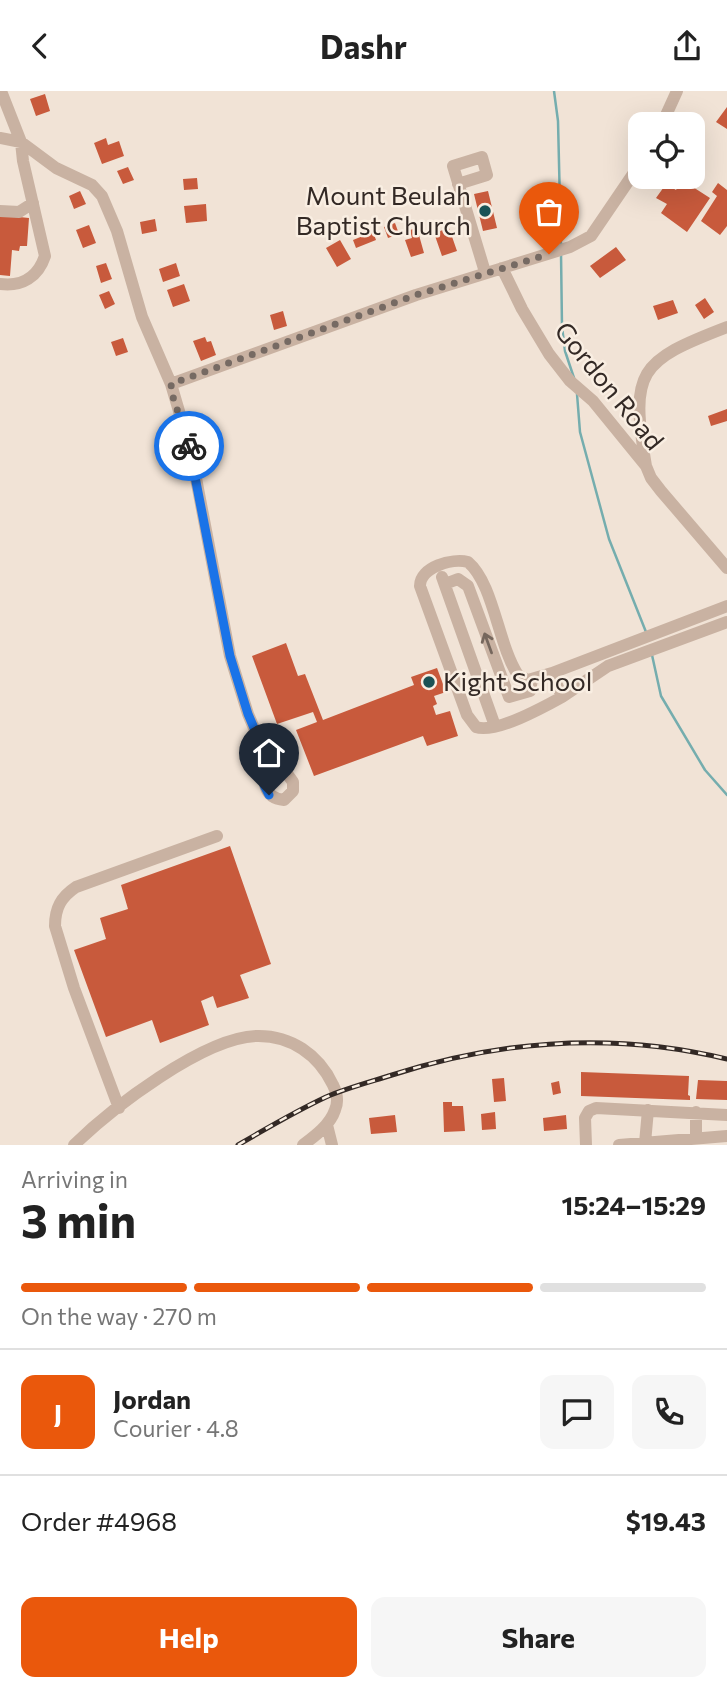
<!DOCTYPE html>
<html lang="en">
<head>
<meta charset="utf-8">
<style>
  body { margin:0; font-family:Commissioner,sans-serif; background:#f6f6f6; color:#222; height:100vh; display:flex; flex-direction:column; font-size:26px; white-space:nowrap }
  * { box-sizing:border-box; margin:0 }
  p { font-size:23px; color:#767676 }
  .icon { flex:none; width:38px; height:38px; fill:none; stroke:currentColor; stroke-width:2; stroke-linecap:round; stroke-linejoin:round }
  .map { position:relative; height:1054px; overflow:hidden }
  .side { display:flex; flex-direction:column; background:#fff; flex:1 }
  .side>* { flex:none }
  .controls { position:absolute; left:628px; top:21px; display:grid; gap:14px }
  .controls a { display:grid; place-items:center; width:77px; height:77px; border-radius:14px; background:#fff; box-shadow:0 7px 28px #0002; font-size:35px }
  .pin { position:absolute; display:grid; place-items:center; width:60px; height:60px; color:#fff; margin:-72px -30px; border-radius:50% 50% 50% 0; rotate:-45deg; box-shadow:0 0 7px #0007 }
  .pin .icon { rotate:45deg }
  .courier { position:absolute; display:grid; place-items:center; width:70px; height:70px; margin:-35px; border:5px solid #1a73e8; border-radius:50%; background:#fff; color:#222; box-shadow:0 2px 9px #0007 }
  .head em { font-style:normal; font-weight:700 }
  .head div { display:flex; flex-direction:column-reverse }
  .head { display:flex; align-items:center; justify-content:space-between; height:119px; padding:0 21px }
  h1 { font-size:46px; font-weight:700; line-height:52px }
  .bar { display:grid; grid-template-columns:repeat(4,1fr); gap:10px 7px; align-content:center; height:84px; padding:0 21px }
  .bar i { height:9px; border-radius:5px; background:#e0e0e0 }
  .bar .current { background:#ea580c }
  .bar p { grid-column:span 4 }
  .line { display:flex; align-items:center; gap:18px; padding:0 21px; border-top:2px solid #e0e0e0 }
  .line div { flex:1 }
  .round { display:grid; place-items:center; flex:none; width:74px; height:74px; border-radius:14px; background:#f6f6f6 }
  .cta { display:flex; gap:14px; margin-top:auto; padding:14px 21px }
  .cta a { flex:1; height:80px; border-radius:14px; background:#ea580c; color:#fff; font-size:28px; font-weight:700; line-height:80px; text-align:center }
  .cta a+a { background:#f6f6f6; color:#222 }
  header { display:flex; justify-content:space-between; align-items:center; height:91px; padding:0 21px; background:#fff; font-size:32px; font-weight:700 }
  .map>svg:first-child { display:block }
  .lines { fill:none; stroke-linecap:round; stroke-linejoin:round }
  .stream { stroke:#75adae; stroke-width:2.5 }
  .building { fill:#c85a3c }
  .minor { stroke:#c9b2a2; stroke-width:12 }
  .rail-casing { stroke:#332925; stroke-width:5 }
  .rail { stroke:#f9eee2; stroke-width:2.5; stroke-dasharray:8; stroke-linecap:butt }
  .oneway { stroke:#76675d }
  .done { stroke:#766a63; stroke-width:7; stroke-dasharray:0 12.6 }
  .route { stroke:#1a73e8; stroke-width:9 }
  .poi-dot { fill:#1a5255; stroke:#f9eee2; stroke-width:2.5 }
  .labels { text-anchor:middle; stroke-width:5; stroke-linejoin:round; paint-order:stroke }
  .poi-label { font-size:26px; fill:#332925; stroke:#f9eee2; text-anchor:end }
  .street-label { font-size:26px; fill:#332925; stroke:#f9eee2 }
</style>
</head>
<body>
<header><svg class="icon" aria-label="back" viewBox="0 0 24 24"><path d="M15 5l-7 7 7 7"/></svg>Dashr<svg class="icon" aria-label="share" viewBox="0 0 24 24"><path d="M12 15V3M7 8l5-5 5 5M5 13v7h14v-7"/></svg></header>
<div class="map">
<svg width="727" height="1054" viewBox="0 0 727 1054">
  <rect width="100%" height="100%" fill="#f1e3d6"/>
  <g class="lines">
    <!-- stream -->
    <path class="stream" d="M554,0L558,30L561,155
      M561,162L562,236L565,260L575,290
      M577,303L580,341L609,448L646,541
      M652,564L661,605L705,679L727,704"/>
  </g>
  <!-- building -->
  <path class="building" d="M45,3L50,20L36,25L30,8Z
    M727,16V38L716,31Z
    M106,47L108,54L119,50L124,65L102,73L94,52Z
    M128,76L134,89L123,93L117,80Z
    M197,87L198,98L184,99L183,88Z
    M682,89L710,107L687,141L661,122L667,113L656,107L666,93L676,99Z
    M718,92L727,99V135L720,144L701,130L717,105L712,101Z
    M80,100L86,113L74,118L69,105Z
    M488,100L497,137L483,140L474,103Z
    M206,113L207,130L186,132L184,115Z
    M0,124L29,127L27,155H20L19,160L12,159L10,185L0,184Z
    M155,128L157,140L142,143L140,131Z
    M395,132L399,143L388,147L384,136Z
    M89,134L96,152L83,157L76,139Z
    M417,137L424,162L411,166L405,149L412,147L410,139Z
    M449,137L457,160L442,165L434,142Z
    M373,141L376,149L356,157L353,149Z
    M340,149L351,168L337,176L326,157Z
    M616,156L626,169L600,187L590,175Z
    M106,172L112,188L101,192L96,175Z
    M176,172L180,185L163,191L159,178Z
    M184,193L190,210L173,216L167,199Z
    M109,200L115,213L105,218L99,204Z
    M705,207L714,221L704,228L695,214Z
    M673,209L678,222L658,229L653,215Z
    M283,220L287,235L274,239L270,224Z
    M205,246L207,251L211,250L216,264L201,270L193,250Z
    M123,247L128,261L116,265L111,251Z
    M727,318V330L711,335L708,325Z
    M286,552L298,585L305,583L323,629L414,594L411,586L437,577L446,601L434,605L437,613L433,615L436,624L450,620L458,645L427,655L423,645L314,685L296,639L317,631L313,621L277,633L252,565Z
    M230,755L271,873L240,884L249,907L217,917L213,905L201,910L209,934L160,952L152,929L106,946L74,859L106,848L100,827L128,818L121,794Z
    M581,981L689,985L688,1004L690,1005V1009L581,1005Z
    M504,987L506,1010L494,1011L492,988Z
    M698,989L727,990V1009L696,1008Z
    M559,990L561,1002L553,1004L551,992Z
    M443,1011H452V1015H463L465,1040L444,1041Z
    M495,1021L496,1038L482,1039L481,1023Z
    M395,1024L397,1041L371,1043L369,1027Z
    M566,1024L567,1038L544,1040L543,1027Z"/>
  <g class="lines">
    <!-- minor -->
    <path class="minor" d="M1,0L21,51L56,77L92,94L102,105L117,140L142,226L171,293L191,361L230,565L248,623L265,663L288,684L293,691V700L284,709C259,707 264,682 265,663
      M662,33L677,0
      M0,47L21,51L23,70L45,165C38,186 22,196 0,193
      M458,93L487,84L482,66L453,75L485,181
      M0,120L19,121L33,112
      M502,177L522,218L549,263L570,290L593,310L646,375L651,387L661,400L727,477
      M171,293L416,204L570,156L591,145L640,73
      M646,375C630,280 638,270 727,236
      M442,486L495,635
      M445,493L458,488L468,495L509,606L530,600L532,588
      M727,515L552,582L562,606L608,575L727,531
      M552,582L528,589L518,584C498,554 494,493 468,471C452,467 420,476 420,495L467,624L476,636C495,643 544,616 562,606
      M119,1017L74,897L55,835C55,817 61,806 76,796L217,745
      M696,1021V1047
      M327,1034L332,1054
      M645,1052L648,1019
      M74,1054C112,1017 203,947 256,945C291,944 319,964 333,994C337,1002 339,1010 335,1019C330,1034 315,1045 303,1054
      M586,1054L585,1027L589,1020L596,1017L727,1024
      M619,1054L727,1045"/>
    <defs>
      <path id="rail" d="M238,1054C267,1037 296,1020 326,1006C347,997 370,991 392,984C501,949 615,941 727,968"/>
    </defs>
    <!-- rail casing -->
    <use href="#rail" class="rail-casing"/>
    <!-- rail -->
    <use href="#rail" class="rail"/>
  </g>
  <!-- one-way arrows -->
  <defs><path id="oneway-shaft" d="M-6 0H5M1.5-3L5.5 0L1.5 3" fill="none" stroke-width="1.6" stroke-linecap="round" stroke-linejoin="round" transform="scale(1.75)"/></defs>
  <use class="oneway" href="#oneway-shaft" transform="translate(488 552) rotate(-110)"/>
  <g class="lines">
    <!-- done -->
    <path class="done" d="M189,355L172,303L171,293L416,204L549,163"/>
    <!-- route -->
    <path class="route" d="M189,355L230,565L248,623L265,663L264,694L269,704"/>
  </g>
  <!-- markers -->
  <g class="poi-dot">
    <circle cx="485" cy="120" r="7"/>
    <circle cx="429" cy="591" r="7"/>
  </g>
  <g class="labels">
    <!-- poi labels -->
    <g class="poi-label">
      <text x="471" y="114">Mount Beulah<tspan x="471" dy="30">Baptist Church</tspan></text>
      <text x="443" y="600" text-anchor="start">Kight School</text>
    </g>
    <!-- street labels -->
    <g class="street-label">
      <text transform="translate(609 295) rotate(51)" y="9">Gordon Road</text>
    </g>
  </g>
</svg>
<div class="controls">
<a><svg class="icon" aria-label="locate" viewBox="0 0 24 24"><circle cx="12" cy="12" r="6"/><path d="M12 2v4M12 18v4M2 12h4M18 12h4"/></svg></a>
</div>
<div class="pin" style="left:549px;top:163px;background:#ea580c"><svg class="icon" aria-label="bag" viewBox="0 0 24 24"><path d="M5 8h14l-1 12H6zM9 8a3 3 0 0 1 6 0"/></svg></div>
<div class="pin" style="left:269px;top:704px;background:#1f2937"><svg class="icon" aria-label="home" viewBox="0 0 24 24"><path d="M3 11l9-7 9 7M6 9v11h12V9"/></svg></div>
<div class="courier" style="left:189px;top:355px"><svg class="icon" aria-label="bike" viewBox="0 0 24 24"><circle cx="6" cy="16" r="4"/><circle cx="18" cy="16" r="4"/><path d="M6 16l4-8h5l3 8M10 8l3 8H6M13 5h3"/></svg></div>
</div>
<section class="side">
<div class="head"><div><h1>3 min</h1><p>Arriving in</p></div><em>15:24–15:29</em></div>
<div class="bar"><i class="current"></i><i class="current"></i><i class="current"></i><i></i><p>On the way · 270 m</p></div>
<div class="line" style="height:126px"><b class="round" style="background:#ea580c;color:#fff">J</b><div><b>Jordan</b><p>Courier · 4.8</p></div><a class="round"><svg class="icon" aria-label="chat" viewBox="0 0 24 24"><path d="M4 5h16v11H9l-5 4z"/></svg></a><a class="round"><svg class="icon" aria-label="phone" viewBox="0 0 24 24"><path d="M5 4h4l2 5-3 2q2 4 5 5l2-3 5 2v4C11 20 4 13 5 4z"/></svg></a></div>
<div class="line" style="height:91px"><div>Order #4968</div><b>$19.43</b></div>
<div class="cta"><a>Help</a><a>Share</a></div>
</section>
</body>
</html>
